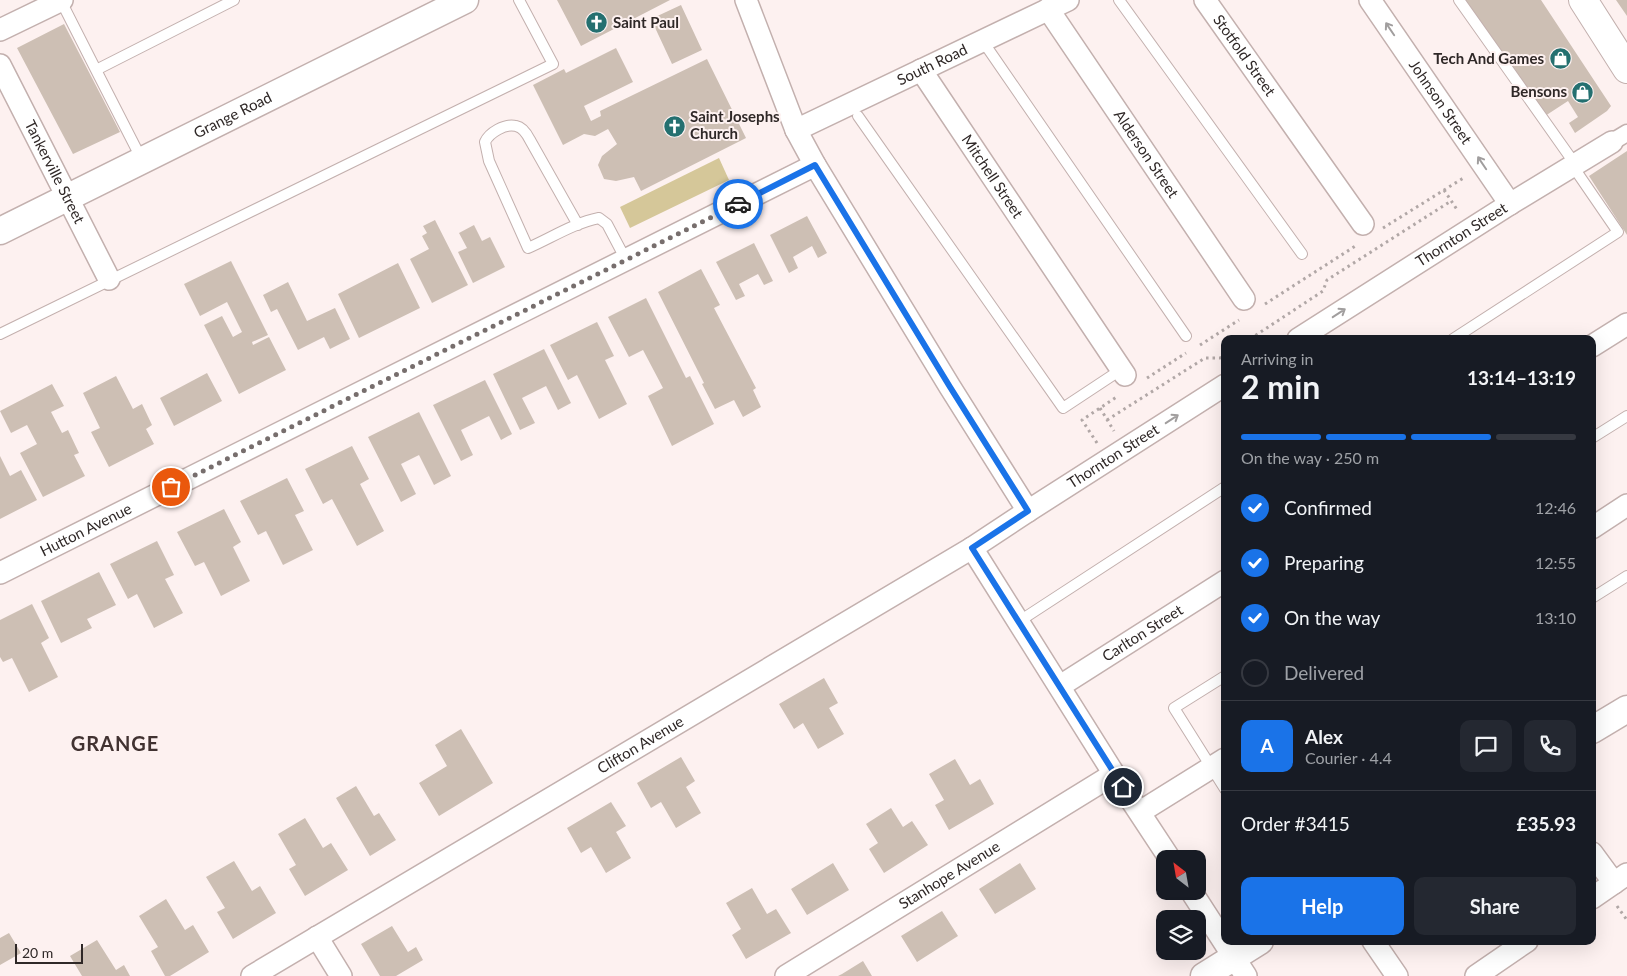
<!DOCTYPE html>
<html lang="en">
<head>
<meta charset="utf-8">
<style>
  body { margin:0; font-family:Lato,sans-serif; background:#242831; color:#f1f3f6; height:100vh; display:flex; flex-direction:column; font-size:19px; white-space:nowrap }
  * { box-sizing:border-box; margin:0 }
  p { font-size:16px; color:#9ea1a6 }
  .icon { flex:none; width:28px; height:28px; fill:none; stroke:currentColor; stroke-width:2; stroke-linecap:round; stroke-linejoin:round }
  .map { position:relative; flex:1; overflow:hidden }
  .panel { position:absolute; left:1221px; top:335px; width:375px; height:610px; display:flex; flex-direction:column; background:#171b24; border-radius:10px; box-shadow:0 5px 20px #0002 }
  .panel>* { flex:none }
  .needle { width:32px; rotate:329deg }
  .controls { position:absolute; left:1156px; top:850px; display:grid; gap:10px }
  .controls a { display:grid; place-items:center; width:50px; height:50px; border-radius:10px; background:#171b24; box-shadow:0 5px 20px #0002; font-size:25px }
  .scale { position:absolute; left:15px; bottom:12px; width:68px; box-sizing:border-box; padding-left:5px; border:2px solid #2f2827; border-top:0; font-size:14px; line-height:18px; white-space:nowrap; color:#2f2827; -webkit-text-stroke:4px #fdf1f0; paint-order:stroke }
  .pin { position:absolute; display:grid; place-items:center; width:42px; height:42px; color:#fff; margin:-21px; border:2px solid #fff; border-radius:50%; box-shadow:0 1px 5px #0007 }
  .courier { position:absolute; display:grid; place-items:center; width:50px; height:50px; margin:-25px; border:4px solid #1a73e8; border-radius:50%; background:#fff; color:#222; box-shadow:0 1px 6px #0007 }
  .summary em { font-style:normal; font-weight:700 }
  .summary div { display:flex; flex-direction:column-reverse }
  .summary { display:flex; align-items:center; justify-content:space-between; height:85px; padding:0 20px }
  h1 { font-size:32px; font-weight:700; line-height:38px }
  .bar { display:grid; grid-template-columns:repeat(4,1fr); gap:8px 5px; align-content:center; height:60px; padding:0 20px }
  .bar i { height:6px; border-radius:4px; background:#363941 }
  .bar .on { background:#1a73e8 }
  .bar p { grid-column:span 4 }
  .line { display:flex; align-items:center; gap:12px; padding:0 20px; border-top:1px solid #363941 }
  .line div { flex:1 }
  .round { display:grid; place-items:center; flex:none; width:52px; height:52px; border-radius:10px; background:#242831 }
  ol { padding:0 20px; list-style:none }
  li { display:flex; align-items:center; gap:15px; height:55px }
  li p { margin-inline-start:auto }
  li .icon { padding:5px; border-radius:50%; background:#1a73e8; color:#fff; stroke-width:4 }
  li:last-child { color:#9ea1a6 }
  li i { width:28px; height:28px; border:2px solid #363941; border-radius:50% }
  .primary-button { display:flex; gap:10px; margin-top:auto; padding:10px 20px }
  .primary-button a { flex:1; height:58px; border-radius:10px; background:#1a73e8; color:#fff; font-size:20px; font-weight:700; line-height:58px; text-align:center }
  .primary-button a+a { background:#242831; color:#f1f3f6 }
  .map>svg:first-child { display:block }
  .green { fill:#d5c799 }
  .building { fill:#cdbfb4 }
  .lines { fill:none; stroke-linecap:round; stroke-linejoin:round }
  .service-casing { stroke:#c3b0ae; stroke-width:12 }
  .pedestrian-casing { stroke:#c3b0ae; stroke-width:19 }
  .minor-casing { stroke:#c3b0ae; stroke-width:24 }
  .tertiary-casing { stroke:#c3b0ae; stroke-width:29 }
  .secondary-casing { stroke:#c3b0ae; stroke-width:30 }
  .path { stroke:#b1a7a6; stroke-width:3; stroke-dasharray:2.5 4; stroke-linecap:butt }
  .service { stroke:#fff; stroke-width:10 }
  .pedestrian { stroke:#fff; stroke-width:16 }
  .minor { stroke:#fff; stroke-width:21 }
  .tertiary { stroke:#fff; stroke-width:26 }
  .secondary { stroke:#fff; stroke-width:28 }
  .oneway { stroke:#a19e9e }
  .done { stroke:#776e6d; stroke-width:5; stroke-dasharray:0 9 }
  .route { stroke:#1a73e8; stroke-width:6 }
  .labels { text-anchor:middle; stroke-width:4; stroke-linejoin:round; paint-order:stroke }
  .poi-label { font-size:15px; font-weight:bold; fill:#2f2827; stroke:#fdf1f0; text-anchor:start }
  .street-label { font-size:15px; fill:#2f2827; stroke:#fdf1f0 }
  .district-label { font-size:20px; font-weight:bold; letter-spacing:1px; fill:#413231; stroke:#fdf1f0 }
</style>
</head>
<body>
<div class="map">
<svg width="1627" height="976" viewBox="0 0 1627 976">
  <rect width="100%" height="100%" fill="#fdf1f0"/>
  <!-- green -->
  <path class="green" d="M719,158L729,180L630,228L620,207Z"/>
  <!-- building -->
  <path class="building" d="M557,0H670L581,46Z
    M1463,0H1541L1611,106L1607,111L1575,133L1569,123L1578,117L1568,101L1545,116Z
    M1616,0H1627V16Z
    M681,5L702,50L672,64L651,19Z
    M64,24L120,132L73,154L17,48Z
    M616,48L633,82L584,106L591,121L601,116L600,111L707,59L746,138L641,191L634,177L616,181L604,179L598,165L602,156L617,144L608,129L595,136L584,134L563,145L533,85L564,69L566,73Z
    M1627,151V235L1589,176Z
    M807,216L827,253L818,258L812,246L793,257L798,268L789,273L770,235Z
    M435,220L468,285L432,303L410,259L429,249L422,236L427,233L423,226Z
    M474,225L482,241L490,237L505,267L473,283L458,252L467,248L459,233Z
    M754,243L773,281L764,285L758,274L739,284L745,296L736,300L716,262Z
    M231,261L268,335L252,342L253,345L269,337L286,370L239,394L204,325L222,316L233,337L242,332L227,302L200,316L184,284Z
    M398,263L420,308L359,338L338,294Z
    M701,269L720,305L714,308L756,388L753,390L761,407L743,417L734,400L715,409L702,384L704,383L658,292Z
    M288,282L307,321L335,308L350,339L330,349L324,337L298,350L277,309L271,312L263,295Z
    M646,298L686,378L690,376L714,424L672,446L648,396L663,388L643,350L629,357L608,317Z
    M597,322L614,356L605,360L627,404L599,419L577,375L568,380L550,345Z
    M544,349L571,403L558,410L546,386L522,398L535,423L520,430L493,374Z
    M207,373L222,401L174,426L160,398Z
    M116,376L133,409L142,404L152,425L146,429L154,444L109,467L91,432L100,428L83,393Z
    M485,380L512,434L501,440L489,416L461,430L473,455L461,461L433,405Z
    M52,384L64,406L51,412L62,433L68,430L79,453L74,455L85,476L43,497L20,453L37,444L27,425L11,433L0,411Z
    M419,412L451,476L434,485L419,455L401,464L416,494L401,502L368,437Z
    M352,446L369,479L360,484L384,531L357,546L332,499L323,504L305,469Z
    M0,456L10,476L21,470L37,500L0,519Z
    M287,478L304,511L295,515L313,550L283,565L266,531L258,535L240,501Z
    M224,509L241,542L233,547L250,581L221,596L204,562L195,566L177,532Z
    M157,541L174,575L165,579L183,613L154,628L137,594L128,599L110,564Z
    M99,572L116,605L87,619L92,628L61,643L41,601Z
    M32,604L49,638L41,643L58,677L29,692L12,658L3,662L0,657V620Z
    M824,678L838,703L829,708L844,734L818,749L803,723L794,729L779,704Z
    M461,729L493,783L439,816L419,783L447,766L435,745Z
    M681,757L695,781L686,787L701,813L676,828L661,802L651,808L637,783Z
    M955,759L970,785L980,779L994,804L949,830L935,805L944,800L929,774Z
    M356,786L374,816L379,813L396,840L370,856L336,798Z
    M611,802L626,826L616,832L631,858L606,873L591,847L581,853L567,828Z
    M891,808L903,827L912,821L928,845L884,873L869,849L878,843L866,824Z
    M305,818L323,848L331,843L348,870L305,896L289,869L296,865L278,834Z
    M234,861L252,891L260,886L276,913L233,939L217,912L225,908L206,877Z
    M833,863L849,890L807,915L791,889Z
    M1020,863L1036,889L995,914L979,889Z
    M752,888L767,914L776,909L791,933L746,959L732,935L741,929L726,903Z
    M166,899L185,930L193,925L209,952L170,976H165L151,951L158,947L139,916Z
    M942,911L958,936L917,962L901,936Z
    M392,926L408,952L416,947L423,960L396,976H380L361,944Z
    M9,933L21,953L0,965V938Z
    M97,940L116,970L124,965L130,976H82L70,956Z
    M863,961L872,976H838L842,974Z"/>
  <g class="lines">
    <defs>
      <path id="service" d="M1119,0L1302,254
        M1459,0L1575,164
        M61,1L96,70L234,0
        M982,40L1186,336
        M96,70L142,160
        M858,116L1063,408L1122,369
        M578,225L530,140C527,134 522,127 516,126C505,123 489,133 485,142L489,161L528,248C551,238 574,223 599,218L607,224L626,260
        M0,334L553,64L519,0
        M1453,339L1618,232L1572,165
        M1592,438L1627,416
        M1592,598L1627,576
        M1018,622L1225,487
        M1225,676L1174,708L1225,789"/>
      <path id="pedestrian" d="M1612,142L1627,133"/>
      <g id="minor">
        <path d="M746,0L796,130L815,165L950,387L1028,511"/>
        <path id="s1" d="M1205,0L1363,224"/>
        <path id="s2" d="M1370,0L1510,204"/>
        <path id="s3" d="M1048,9L1244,299"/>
        <path d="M0,30L62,0"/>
        <path id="s4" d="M0,65L109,279"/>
        <path id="s5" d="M921,70L1125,375"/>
        <path id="s6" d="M796,130L1068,0"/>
        <path id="s7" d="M1298,339L1510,204L1612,142"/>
        <path d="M1592,346L1627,324"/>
        <path d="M1592,528L1627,505"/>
        <path d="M972,548L1114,774L1170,859"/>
        <path id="s8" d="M0,573L815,165"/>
        <path id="s9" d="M1060,686L1225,581"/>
        <path d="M1140,812L1225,759"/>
        <path d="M1592,853L1614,883"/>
        <path d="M1191,891L1246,976"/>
        <path d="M1592,898L1627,874"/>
        <path d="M317,937L341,976"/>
        <path d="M1373,941L1397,976"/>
        <path id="s10" d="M252,976L972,548L1028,511L1225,385"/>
        <path id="s11" d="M786,976L1114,774"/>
        <path d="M1476,976L1527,941"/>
      </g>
      <g id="tertiary">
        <path id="s12" d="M0,231L465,0"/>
        <path d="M1592,730L1627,709"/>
        <path d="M1204,976L1260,941"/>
      </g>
      <path id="secondary" d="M1583,0L1627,69"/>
    </defs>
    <!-- service casing -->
    <use href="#service" class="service-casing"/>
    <!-- pedestrian casing -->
    <use href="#pedestrian" class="pedestrian-casing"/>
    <!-- minor casing -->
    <use href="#minor" class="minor-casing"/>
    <!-- tertiary casing -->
    <use href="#tertiary" class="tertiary-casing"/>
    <!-- secondary casing -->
    <use href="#secondary" class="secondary-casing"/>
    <!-- path -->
    <path class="path" d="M1444,190L1458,211
      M1383,228L1465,177
      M1265,304L1357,245
      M1250,339L1323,291L1327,280L1451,201
      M1200,345L1239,320
      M1147,378L1186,353
      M1100,408L1114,431
      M1107,420L1205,358H1220L1225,355
      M1097,443L1082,420L1118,396
      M1617,906L1627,920"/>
    <!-- service -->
    <use href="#service" class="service"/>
    <!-- pedestrian -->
    <use href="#pedestrian" class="pedestrian"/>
    <!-- minor -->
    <use href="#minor" class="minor"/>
    <!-- tertiary -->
    <use href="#tertiary" class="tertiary"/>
    <!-- secondary -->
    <use href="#secondary" class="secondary"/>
  </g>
  <!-- one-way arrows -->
  <defs><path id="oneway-shaft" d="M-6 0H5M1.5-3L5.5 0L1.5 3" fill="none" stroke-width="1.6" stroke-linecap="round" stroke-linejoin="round" transform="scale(1.25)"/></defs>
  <g class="oneway">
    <use href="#oneway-shaft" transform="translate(1390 29) rotate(-124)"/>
    <use href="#oneway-shaft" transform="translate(1482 163) rotate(-124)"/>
    <use href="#oneway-shaft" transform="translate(1339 313) rotate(-33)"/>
    <use href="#oneway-shaft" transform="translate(1172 419) rotate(-33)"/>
  </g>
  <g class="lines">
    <!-- done -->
    <path class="done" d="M171,487L738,204"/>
    <!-- route -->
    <path class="route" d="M738,204L815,165L950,387L1028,511L972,548L1123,787"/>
  </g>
  <!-- icons -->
  <defs>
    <symbol id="church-disc" viewBox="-11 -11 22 22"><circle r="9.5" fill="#247070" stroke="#fdf1f0"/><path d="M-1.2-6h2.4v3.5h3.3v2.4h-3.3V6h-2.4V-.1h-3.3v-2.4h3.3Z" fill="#fff"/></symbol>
    <symbol id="shop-disc" viewBox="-11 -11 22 22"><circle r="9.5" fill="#247070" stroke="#fdf1f0"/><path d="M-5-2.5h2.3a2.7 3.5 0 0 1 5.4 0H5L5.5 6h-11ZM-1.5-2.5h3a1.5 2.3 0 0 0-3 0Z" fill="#fff"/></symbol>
  </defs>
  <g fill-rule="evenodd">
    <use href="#church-disc" x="584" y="10" width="25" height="25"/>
    <use href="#shop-disc" x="1548" y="46" width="25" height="25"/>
    <use href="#shop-disc" x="1570" y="80" width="25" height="25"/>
    <use href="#church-disc" x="662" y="114" width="25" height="25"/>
  </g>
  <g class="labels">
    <!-- poi labels -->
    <g class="poi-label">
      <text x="613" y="28">Saint Paul</text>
      <text x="1544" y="64" text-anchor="end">Tech And Games</text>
      <text x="1567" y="97" text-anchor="end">Bensons</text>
      <text x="690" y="122">Saint Josephs<tspan x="690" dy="17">Church</tspan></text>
    </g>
    <!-- street labels -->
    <g class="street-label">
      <text dy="5" stroke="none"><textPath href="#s1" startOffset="68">Stotfold Street</textPath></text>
      <text dy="5" stroke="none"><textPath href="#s6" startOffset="151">South Road</textPath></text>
      <text dy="5" stroke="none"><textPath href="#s2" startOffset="124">Johnson Street</textPath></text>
      <text dy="5" stroke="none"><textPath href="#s12" startOffset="260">Grange Road</textPath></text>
      <text dy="5" stroke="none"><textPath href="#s3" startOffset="175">Alderson Street</textPath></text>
      <text dy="5" stroke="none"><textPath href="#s4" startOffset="120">Tankerville Street</textPath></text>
      <text dy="5" stroke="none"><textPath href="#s5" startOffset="128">Mitchell Street</textPath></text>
      <text dy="5" stroke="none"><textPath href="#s7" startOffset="194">Thornton Street</textPath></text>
      <text dy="5" stroke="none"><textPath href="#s10" startOffset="1006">Thornton Street</textPath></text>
      <text dy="5" stroke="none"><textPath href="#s8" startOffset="96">Hutton Avenue</textPath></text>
      <text dy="5" stroke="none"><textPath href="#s9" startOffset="98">Carlton Street</textPath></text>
      <text dy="5" stroke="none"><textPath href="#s10" startOffset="452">Clifton Avenue</textPath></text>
      <text dy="5" stroke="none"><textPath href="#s11" startOffset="192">Stanhope Avenue</textPath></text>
    </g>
    <!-- district labels -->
    <g class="district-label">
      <text x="115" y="751">GRANGE</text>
    </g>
  </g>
</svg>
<div class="controls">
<a><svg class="needle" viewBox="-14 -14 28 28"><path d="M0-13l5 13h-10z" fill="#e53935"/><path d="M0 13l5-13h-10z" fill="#9ea1a6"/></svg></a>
<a><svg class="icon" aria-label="layers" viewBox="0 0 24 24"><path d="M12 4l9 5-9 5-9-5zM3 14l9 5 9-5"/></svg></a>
</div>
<div class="scale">20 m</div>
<div class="pin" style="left:171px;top:487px;background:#ea580c"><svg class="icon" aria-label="bag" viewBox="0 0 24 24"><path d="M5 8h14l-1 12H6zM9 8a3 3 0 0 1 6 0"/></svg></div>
<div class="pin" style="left:1123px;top:787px;background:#1f2937"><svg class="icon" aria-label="home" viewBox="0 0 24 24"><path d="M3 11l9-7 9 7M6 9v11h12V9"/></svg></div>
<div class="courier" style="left:738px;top:204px"><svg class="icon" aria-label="car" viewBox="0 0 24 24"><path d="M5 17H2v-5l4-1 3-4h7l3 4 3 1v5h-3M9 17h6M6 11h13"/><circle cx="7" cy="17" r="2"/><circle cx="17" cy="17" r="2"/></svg></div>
<section class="panel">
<div class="summary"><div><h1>2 min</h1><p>Arriving in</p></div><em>13:14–13:19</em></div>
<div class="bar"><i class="on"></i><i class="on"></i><i class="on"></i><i></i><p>On the way · 250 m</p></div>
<ol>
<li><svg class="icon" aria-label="check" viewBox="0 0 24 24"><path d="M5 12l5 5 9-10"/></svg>Confirmed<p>12:46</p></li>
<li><svg class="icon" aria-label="check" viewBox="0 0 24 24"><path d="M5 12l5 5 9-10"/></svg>Preparing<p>12:55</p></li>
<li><svg class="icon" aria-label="check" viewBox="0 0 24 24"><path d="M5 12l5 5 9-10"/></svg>On the way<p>13:10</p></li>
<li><i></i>Delivered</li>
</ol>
<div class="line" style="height:90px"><b class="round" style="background:#1a73e8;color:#fff">A</b><div><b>Alex</b><p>Courier · 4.4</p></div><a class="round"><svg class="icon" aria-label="chat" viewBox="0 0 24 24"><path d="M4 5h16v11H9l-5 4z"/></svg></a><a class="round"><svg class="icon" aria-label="phone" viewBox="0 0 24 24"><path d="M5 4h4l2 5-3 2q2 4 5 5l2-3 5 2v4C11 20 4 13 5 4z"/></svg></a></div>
<div class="line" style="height:65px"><div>Order #3415</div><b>£35.93</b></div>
<div class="primary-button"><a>Help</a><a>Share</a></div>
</section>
</div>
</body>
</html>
